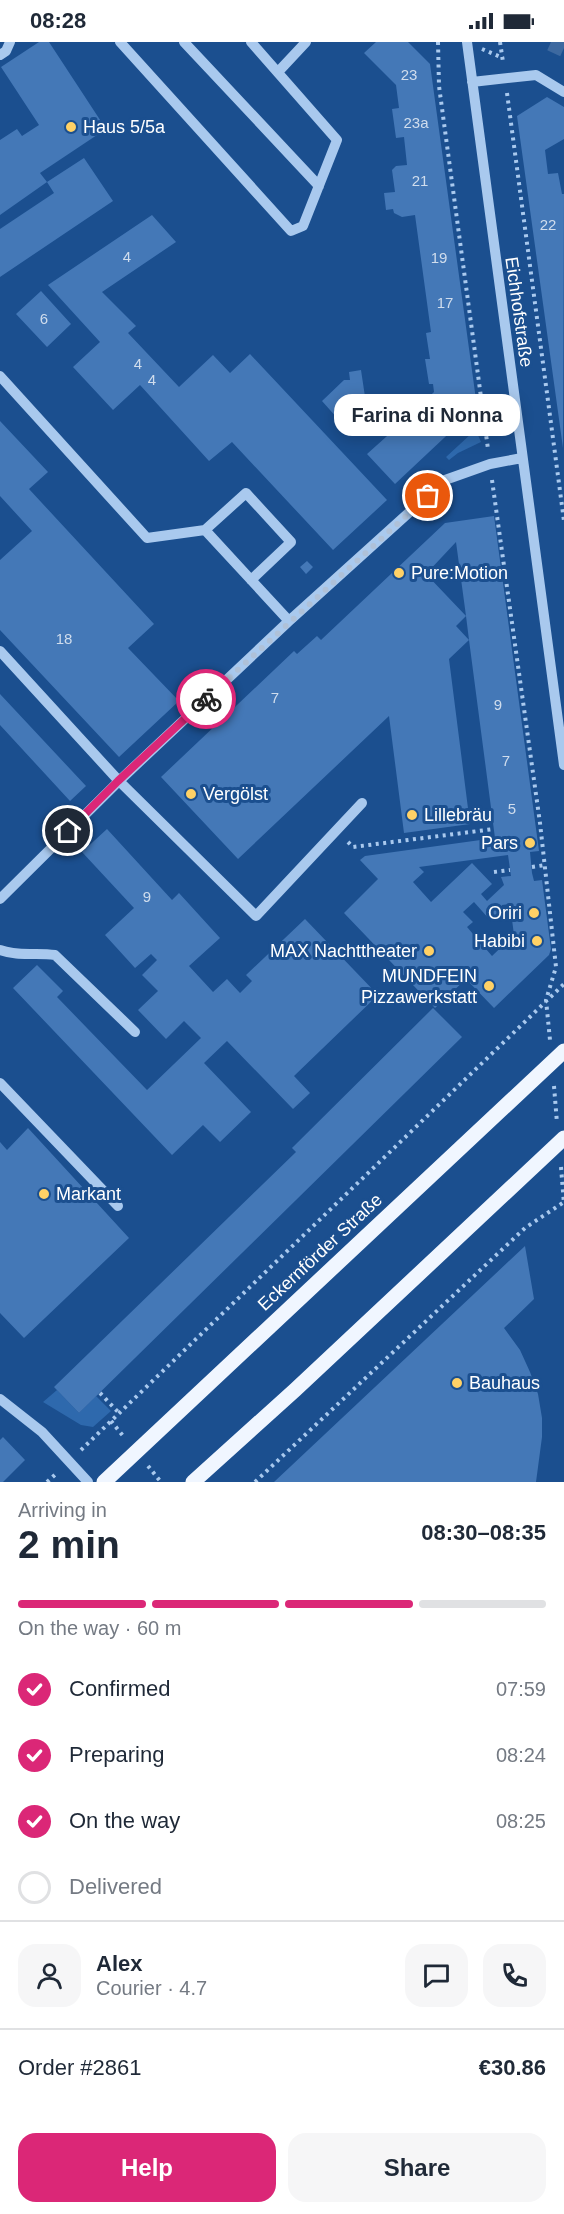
<!DOCTYPE html>
<html lang="en">
<head>
<meta charset="utf-8">
<style>
  body { margin:0; font-family:Arial,sans-serif; background:#f6f6f7; color:#1f2937; height:100vh; display:flex; flex-direction:column; font-size:22px; white-space:nowrap }
  * { box-sizing:border-box; margin:0 }
  p { font-size:20px; color:#747a83 }
  .icon { flex:none; width:33px; height:33px; fill:none; stroke:currentColor; stroke-width:2; stroke-linecap:round; stroke-linejoin:round }
  .map { position:relative; height:1440px; overflow:hidden }
  .side { display:flex; flex-direction:column; background:#fff; flex:1 }
  .side>* { flex:none }
  .pin { position:absolute; display:grid; place-items:center; width:51px; height:51px; color:#fff; margin:-26px; border:3px solid #fff; border-radius:50%; box-shadow:0 2px 6px #0007 }
  .courier { position:absolute; display:grid; place-items:center; width:60px; height:60px; margin:-30px; border:4px solid #db2777; border-radius:50%; background:#fff; color:#222; box-shadow:0 2px 8px #0007 }
  .bubble { position:absolute; height:42px; border-radius:18px; background:#fff; box-shadow:0 3px 15px #0003; font-size:20px; font-weight:800; line-height:42px; text-align:center }
  .overview em { font-style:normal; font-weight:800 }
  .overview div { display:flex; flex-direction:column-reverse }
  .overview { display:flex; align-items:center; justify-content:space-between; height:102px; padding:0 18px }
  h1 { font-size:39px; font-weight:800; line-height:45px }
  .bar { display:grid; grid-template-columns:repeat(4,1fr); gap:9px 6px; align-content:center; height:72px; padding:0 18px }
  .bar i { height:8px; border-radius:4px; background:#e0e1e3 }
  .bar .current { background:#db2777 }
  .bar p { grid-column:span 4 }
  .line { display:flex; align-items:center; gap:15px; padding:0 18px; border-top:2px solid #e0e1e3 }
  .line div { flex:1 }
  .round { display:grid; place-items:center; flex:none; width:63px; height:63px; border-radius:18px; background:#f6f6f7 }
  ol { padding:0 18px; list-style:none }
  li { display:flex; align-items:center; gap:18px; height:66px }
  li p { margin-inline-start:auto }
  li .icon { padding:6px; border-radius:50%; background:#db2777; color:#fff; stroke-width:4 }
  li:last-child { color:#747a83 }
  li i { width:33px; height:33px; border:3px solid #e0e1e3; border-radius:50% }
  .button { display:flex; gap:12px; margin-top:auto; padding:12px 18px }
  .button a { flex:1; height:69px; border-radius:18px; background:#db2777; color:#fff; font-size:24px; font-weight:800; line-height:69px; text-align:center }
  .button a+a { background:#f6f6f7; color:#1f2937 }
  .status { display:flex; justify-content:space-between; align-items:center; height:42px; padding:0 30px; background:#fff; direction:ltr }
  .status svg { height:16px; fill:currentColor }
  .map>svg:first-child { display:block }
  .green { fill:#2e69ad }
  .building { fill:#4478b7; fill-rule:evenodd }
  .lines { fill:none; stroke-linecap:round; stroke-linejoin:round }
  .highway-tunnel { stroke:#3d69a0; stroke-width:18; stroke-dasharray:18 9; stroke-linecap:butt }
  .path { stroke:#a9c9ee; stroke-width:4; stroke-dasharray:3 4.5; stroke-linecap:butt }
  .minor { stroke:#a9c9ee; stroke-width:10 }
  .major { stroke:#f0f6ff; stroke-width:15 }
  .done { stroke:#afc1d8; stroke-width:6; stroke-dasharray:0 10.8 }
  .route { stroke:#db2777; stroke-width:8 }
  .poi-dot { fill:#ffd166; stroke:#1b4f8f; stroke-width:2 }
  .labels { text-anchor:middle; stroke-width:6; stroke-linejoin:round; paint-order:stroke }
  .number-label { font-size:15px; fill:#d0dded }
  .poi-label { font-size:18px; fill:#fff; stroke:#1b4f8f; text-anchor:start }
  .street-label { font-size:18px; fill:#fff; stroke:#1b4f8f }
</style>
</head>
<body>
<div class="status"><b>08:28</b><svg viewBox="0 0 49 12"><path d="M0 12V9h3v3zM5 12V6h3v6zM10 12V3h3v9zM15 12V0h3v12zM26 1h20v11H26zM47 4h2v5h-2z"/></svg></div>
<div class="map">
<svg width="564" height="1440" viewBox="0 0 564 1440">
  <rect width="100%" height="100%" fill="#1b4f8f"/>
  <!-- green -->
  <path class="green" d="M472,391H477L481,400L458,411L449,418L446,415Z
    M57,1348L79,1371L96,1354L111,1369L93,1385L81,1383L43,1360Z"/>
  <!-- building -->
  <path class="building" d="M39,0H49L106,87L40,131L47,140L0,173V98L17,87L22,94L39,83L1,25Z
    M376,0H408L430,22L477,365L395,442L367,412L396,386L392,382L411,365L414,369L434,350L433,342H429L425,317H430L426,291L431,290L415,173L402,175L394,171L393,167L386,168L384,151L395,150L392,128L396,124L407,123L404,95L396,96L392,67L399,66L396,43L364,11Z
    M547,55L564,65V97L545,108L548,132L558,131L562,152H564L563,406L517,74Z
    M84,116L113,159L0,235V187L54,151L47,140Z
    M152,173L176,200L102,250L136,284L128,291L179,345L213,313L230,331L250,312L387,458L333,508L232,400L209,419L140,343L113,368L73,325L100,300L48,243Z
    M41,249L71,282L47,305L16,272Z
    M361,328L367,368L346,386L322,359L344,338H350L349,330Z
    M0,379L48,430L29,447L154,582L128,606L179,659L119,715L0,588V518L32,489L0,454Z
    M494,474L539,809L530,810L532,831L534,839L542,838L551,907L549,913L494,966L466,937L435,966L344,871L378,837L360,818L365,814L495,796L469,598L449,617L470,782L404,791L389,674L238,817L161,735L294,609L297,612L317,594L321,598L445,481ZM456,500L466,574L426,532ZM466,574L469,598L456,584ZM508,813L511,834L501,835L504,843L487,859L481,852L492,842L472,821L431,860L413,840L424,830L419,825ZM474,860L490,878L502,867V863L510,862L514,893L492,914L467,885L473,880L463,870Z
    M307,519L313,525L306,532L300,525Z
    M0,652L86,744L70,759L0,683Z
    M107,787L172,858L179,851L220,896L189,924L213,950L227,937L240,951L252,939L246,933L305,877L378,953L294,1034L310,1051L293,1067L227,999L204,1021L251,1070L220,1100L203,1083L172,1113L13,946L37,923L63,949L57,955L147,1048L201,996L184,979L166,997L138,968L158,949L142,933L157,918L151,912L135,926L105,893L134,866L82,810Z
    M433,966L462,995L79,1371L54,1345L296,1110L292,1106Z
    M28,1086L129,1196L24,1296L0,1271V1100L7,1108Z
    M525,1204L534,1257L504,1286L520,1308L530,1330L538,1352L542,1376V1395L536,1440H274Z
    M3,1395L25,1418L3,1440H0V1398Z"/>
  <g class="lines">
    <!-- highway-tunnel -->
    <path class="highway-tunnel" d="M551,0L564,6"/>
    <!-- path -->
    <path class="path" d="M438,0L439,44L488,407
      M500,0L503,20
      M482,7L503,16
      M507,51L564,479
      M492,438L540,781L556,925L546,958L550,998
      M348,800L353,805L494,787
      M532,825L545,823
      M494,830L510,828
      M554,1044L557,1081
      M561,1125L564,1162
      M100,1351L119,1371
      M111,1379L124,1395
      M81,1408L564,942
      M148,1424L161,1440
      M47,1440L58,1430
      M255,1440L525,1186L564,1160"/>
    <!-- minor -->
    <path class="minor" d="M120,0L291,189L303,184L337,98L251,0
      M184,0L319,144
      M467,0L564,723
      M0,13L6,9L10,0
      M278,30L306,0
      M472,40L536,33L564,50
      M0,334L147,496L205,488L289,579
      M205,488L246,451L291,500L251,538
      M0,609L119,739L256,874L362,761
      M0,857L119,739L289,579L445,438L490,422L522,416
      M0,908C18,915 36,910 55,913L135,990
      M0,1041L118,1164
      M0,1357L42,1390L88,1440"/>
    <!-- major -->
    <path class="major" d="M104,1440L564,1009
      M193,1440L295,1348L564,1096"/>
  </g>
  <g class="lines">
    <!-- done -->
    <path class="done" d="M206,657L428,454"/>
    <!-- route -->
    <path class="route" d="M68,789L118,739L206,657"/>
  </g>
  <!-- markers -->
  <g class="poi-dot">
    <circle cx="71" cy="85" r="6"/>
    <circle cx="399" cy="531" r="6"/>
    <circle cx="191" cy="752" r="6"/>
    <circle cx="412" cy="773" r="6"/>
    <circle cx="530" cy="801" r="6"/>
    <circle cx="534" cy="871" r="6"/>
    <circle cx="537" cy="899" r="6"/>
    <circle cx="429" cy="909" r="6"/>
    <circle cx="489" cy="944" r="6"/>
    <circle cx="44" cy="1152" r="6"/>
    <circle cx="457" cy="1341" r="6"/>
  </g>
  <g class="labels">
    <!-- number labels -->
    <g class="number-label">
      <text x="409" y="38">23</text>
      <text x="416" y="86">23a</text>
      <text x="420" y="144">21</text>
      <text x="548" y="188">22</text>
      <text x="127" y="220">4</text>
      <text x="439" y="221">19</text>
      <text x="445" y="266">17</text>
      <text x="44" y="282">6</text>
      <text x="138" y="327">4</text>
      <text x="152" y="343">4</text>
      <text x="64" y="602">18</text>
      <text x="275" y="661">7</text>
      <text x="498" y="668">9</text>
      <text x="506" y="724">7</text>
      <text x="512" y="772">5</text>
      <text x="147" y="860">9</text>
    </g>
    <!-- poi labels -->
    <g class="poi-label">
      <text x="83" y="91">Haus 5/5a</text>
      <text x="411" y="537">Pure:Motion</text>
      <text x="203" y="758">Vergölst</text>
      <text x="424" y="779">Lillebräu</text>
      <text x="518" y="807" text-anchor="end">Pars</text>
      <text x="522" y="877" text-anchor="end">Oriri</text>
      <text x="525" y="905" text-anchor="end">Habibi</text>
      <text x="417" y="915" text-anchor="end">MAX Nachttheater</text>
      <text x="477" y="940" text-anchor="end">MUNDFEIN<tspan x="477" dy="21">Pizzawerkstatt</tspan></text>
      <text x="56" y="1158">Markant</text>
      <text x="469" y="1347">Bauhaus</text>
    </g>
    <!-- street labels -->
    <g class="street-label">
      <text transform="translate(519 270) rotate(82)" y="6">Eichhofstraße</text>
      <text transform="translate(320 1210) rotate(-43)" y="6">Eckernförder Straße</text>
    </g>
  </g>
</svg>
<div class="pin" style="left:428px;top:454px;background:#ea580c"><svg class="icon" aria-label="bag" viewBox="0 0 24 24"><path d="M5 8h14l-1 12H6zM9 8a3 3 0 0 1 6 0"/></svg></div>
<div class="pin" style="left:68px;top:789px;background:#1f2937"><svg class="icon" aria-label="home" viewBox="0 0 24 24"><path d="M3 11l9-7 9 7M6 9v11h12V9"/></svg></div>
<div class="courier" style="left:206px;top:657px"><svg class="icon" aria-label="bike" viewBox="0 0 24 24"><circle cx="6" cy="16" r="4"/><circle cx="18" cy="16" r="4"/><path d="M6 16l4-8h5l3 8M10 8l3 8H6M13 5h3"/></svg></div>
<div class="bubble" style="left:334px;top:352px;width:186px">Farina di Nonna</div>
</div>
<section class="side">
<div class="overview"><div><h1>2 min</h1><p>Arriving in</p></div><em>08:30–08:35</em></div>
<div class="bar"><i class="current"></i><i class="current"></i><i class="current"></i><i></i><p>On the way · 60 m</p></div>
<ol>
<li><svg class="icon" aria-label="check" viewBox="0 0 24 24"><path d="M5 12l5 5 9-10"/></svg>Confirmed<p>07:59</p></li>
<li><svg class="icon" aria-label="check" viewBox="0 0 24 24"><path d="M5 12l5 5 9-10"/></svg>Preparing<p>08:24</p></li>
<li><svg class="icon" aria-label="check" viewBox="0 0 24 24"><path d="M5 12l5 5 9-10"/></svg>On the way<p>08:25</p></li>
<li><i></i>Delivered</li>
</ol>
<div class="line" style="height:108px"><a class="round"><svg class="icon" aria-label="person" viewBox="0 0 24 24"><circle cx="12" cy="8" r="4"/><path d="M4 21q1-7 8-7t8 7"/></svg></a><div><b>Alex</b><p>Courier · 4.7</p></div><a class="round"><svg class="icon" aria-label="chat" viewBox="0 0 24 24"><path d="M4 5h16v11H9l-5 4z"/></svg></a><a class="round"><svg class="icon" aria-label="phone" viewBox="0 0 24 24"><path d="M5 4h4l2 5-3 2q2 4 5 5l2-3 5 2v4C11 20 4 13 5 4z"/></svg></a></div>
<div class="line" style="height:78px"><div>Order #2861</div><b>€30.86</b></div>
<div class="button"><a>Help</a><a>Share</a></div>
</section>
</body>
</html>
